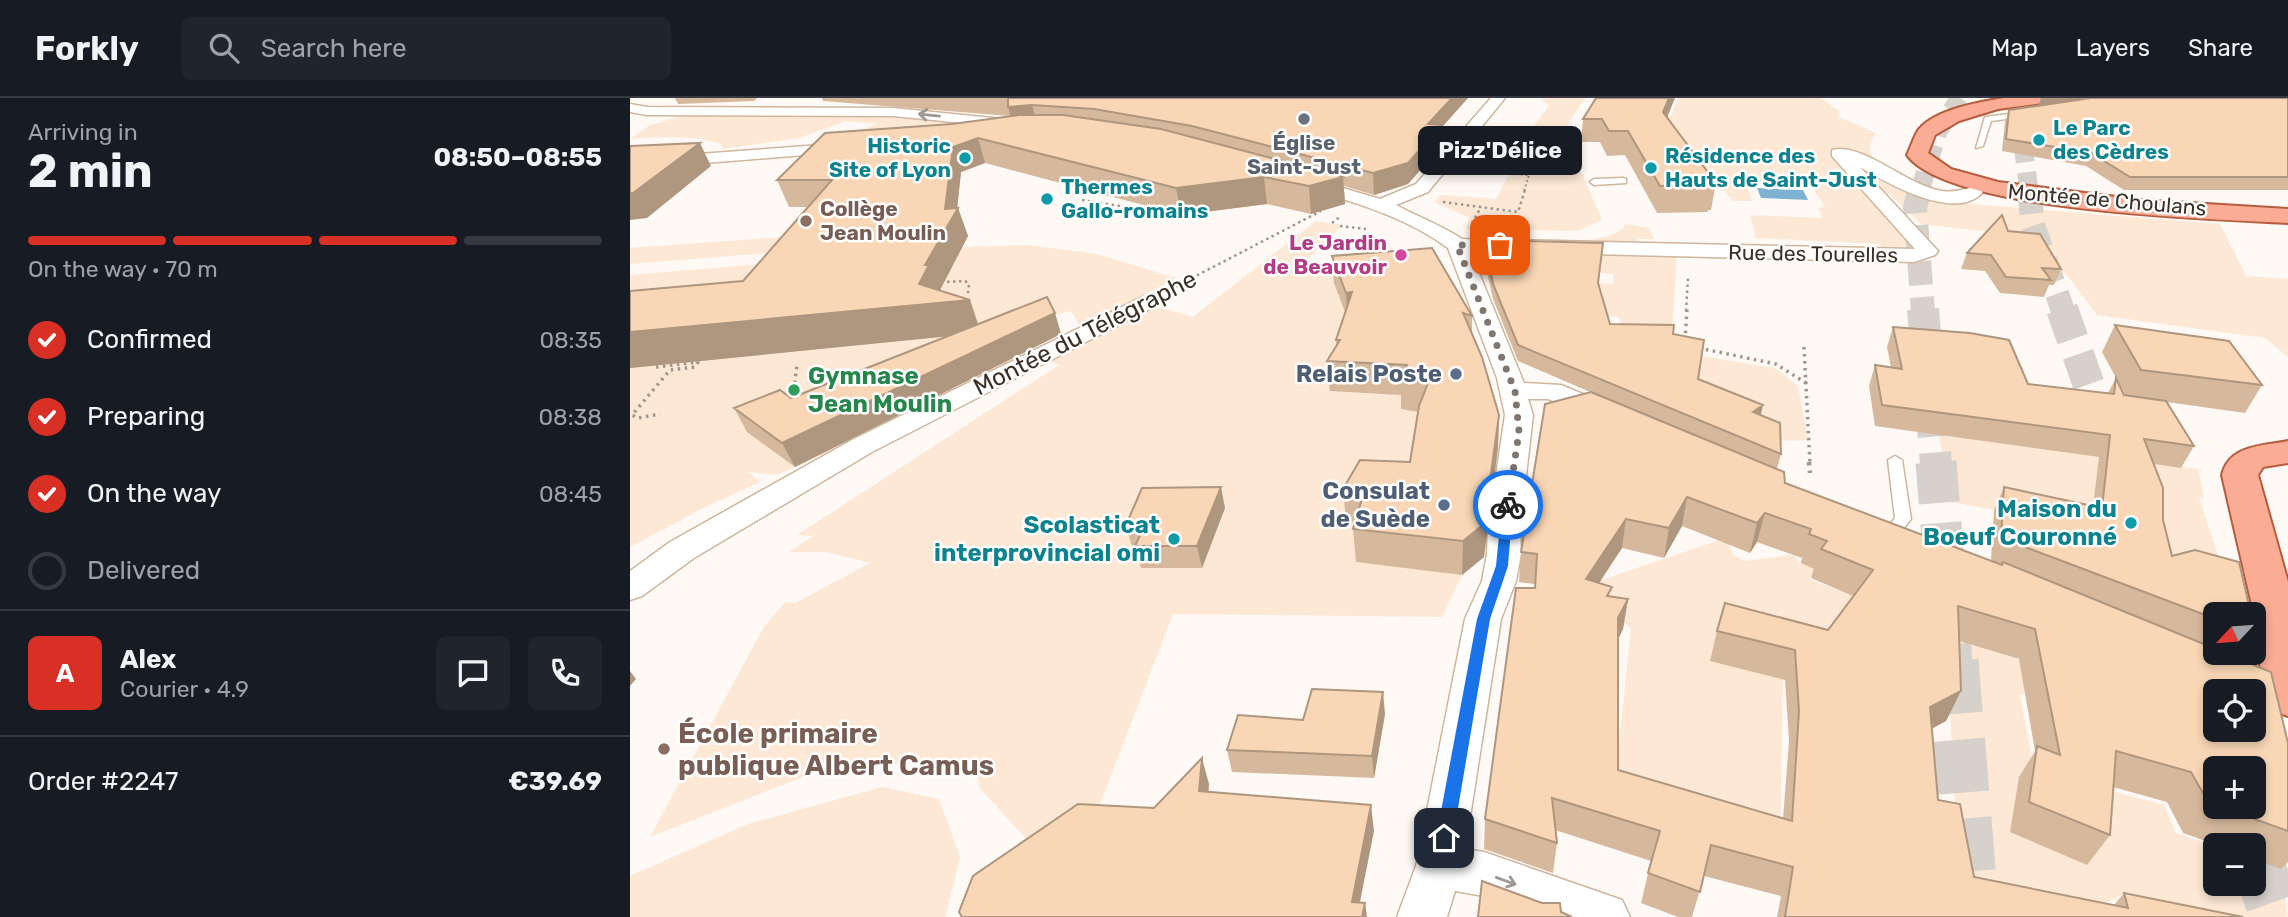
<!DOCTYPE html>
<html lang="en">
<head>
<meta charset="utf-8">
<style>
  body { margin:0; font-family:Rubik,sans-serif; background:#20242c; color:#f1f3f6; height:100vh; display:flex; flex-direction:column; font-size:26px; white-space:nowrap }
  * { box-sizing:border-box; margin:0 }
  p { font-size:23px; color:#9ea1a6 }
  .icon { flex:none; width:38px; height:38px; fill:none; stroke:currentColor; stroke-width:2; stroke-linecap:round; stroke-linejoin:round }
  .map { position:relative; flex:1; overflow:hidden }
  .drawer { display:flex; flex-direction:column; background:#171b24; width:630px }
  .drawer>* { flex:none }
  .needle { width:46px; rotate:244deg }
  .controls { position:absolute; left:1573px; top:504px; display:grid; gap:14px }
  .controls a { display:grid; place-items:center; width:63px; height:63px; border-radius:10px; background:#171b24; box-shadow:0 4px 10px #0003; font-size:35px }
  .pin { position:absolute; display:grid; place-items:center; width:60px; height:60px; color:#fff; margin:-30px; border-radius:14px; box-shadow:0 4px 10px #0006 }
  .courier { position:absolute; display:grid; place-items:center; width:70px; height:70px; margin:-35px; border:5px solid #1a73e8; border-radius:50%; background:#fff; color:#222; box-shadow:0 2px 9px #0007 }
  .bubble { position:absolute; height:49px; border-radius:10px; background:#171b24; box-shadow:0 4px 10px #0003; font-size:23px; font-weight:700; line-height:49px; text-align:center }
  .headline em { font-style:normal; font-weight:700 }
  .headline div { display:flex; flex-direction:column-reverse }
  .headline { display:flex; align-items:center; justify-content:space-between; height:119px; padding:0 28px }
  h1 { font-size:46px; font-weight:700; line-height:52px }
  .bar { display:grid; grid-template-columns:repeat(4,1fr); gap:10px 7px; align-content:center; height:84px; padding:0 28px }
  .bar i { height:9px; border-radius:5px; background:#363941 }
  .bar .selected { background:#d93025 }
  .bar p { grid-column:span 4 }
  .line { display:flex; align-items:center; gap:18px; padding:0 28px; border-top:2px solid #363941 }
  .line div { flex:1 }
  .round { display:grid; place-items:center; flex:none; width:74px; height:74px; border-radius:10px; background:#20242c }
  ol { padding:0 28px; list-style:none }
  li { display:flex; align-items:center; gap:21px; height:77px }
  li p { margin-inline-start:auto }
  li .icon { padding:7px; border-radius:50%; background:#d93025; color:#fff; stroke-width:4 }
  li:last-child { color:#9ea1a6 }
  li i { width:38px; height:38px; border:4px solid #363941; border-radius:50% }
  header { display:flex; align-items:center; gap:42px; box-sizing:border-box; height:98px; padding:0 35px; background:#171b24; border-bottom:2px solid #363941 }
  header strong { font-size:33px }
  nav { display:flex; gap:38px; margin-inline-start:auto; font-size:24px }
  .search { width:490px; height:63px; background:#20242c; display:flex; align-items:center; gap:18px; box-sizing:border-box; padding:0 24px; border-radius:10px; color:#9ea1a6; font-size:26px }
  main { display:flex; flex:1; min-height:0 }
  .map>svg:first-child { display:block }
  .green { fill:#fce8d5 }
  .water { fill:#7fb1d3 }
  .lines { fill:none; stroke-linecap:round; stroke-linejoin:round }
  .highway-tunnel-far4 { stroke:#d7d1cb; stroke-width:19; stroke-dasharray:19 10; stroke-linecap:butt }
  .highway-tunnel-far3 { stroke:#d7d1cb; stroke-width:24; stroke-dasharray:24 12; stroke-linecap:butt }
  .highway-tunnel-far2 { stroke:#d7d1cb; stroke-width:32; stroke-dasharray:32 16; stroke-linecap:butt }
  .highway-tunnel-far1 { stroke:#d7d1cb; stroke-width:41; stroke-dasharray:41 20; stroke-linecap:butt }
  .highway-tunnel { stroke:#d7d1cb; stroke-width:53; stroke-dasharray:53 26; stroke-linecap:butt }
  .lane-casing { stroke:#cfb69d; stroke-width:3 }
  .street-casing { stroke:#cfb69d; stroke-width:3 }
  .primary-casing { stroke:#b55d3f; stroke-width:4 }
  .path-far3 { stroke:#9e9790; stroke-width:2; stroke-dasharray:2 2.5; stroke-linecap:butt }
  .path-far2 { stroke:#9e9790; stroke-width:2.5; stroke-dasharray:2.5 3.5; stroke-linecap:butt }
  .path-far1 { stroke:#9e9790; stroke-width:3.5; stroke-dasharray:2.5 4.5; stroke-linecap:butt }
  .path { stroke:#9e9790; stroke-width:4.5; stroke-dasharray:3.5 5; stroke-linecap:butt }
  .lane { fill:#fff; fill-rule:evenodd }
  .street { fill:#fff; fill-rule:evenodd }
  .primary { fill:#faac94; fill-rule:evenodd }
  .wall { fill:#d6b99d; fill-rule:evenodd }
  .shaded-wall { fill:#ae967f }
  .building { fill:#f9d7b6; stroke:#ae967f; stroke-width:2; fill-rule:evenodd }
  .oneway { stroke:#9d9893 }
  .route { fill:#1a73e8 }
  .done { stroke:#7f776f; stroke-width:7; stroke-dasharray:0 12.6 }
  .worship-dot { fill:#6b7280; stroke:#fff; stroke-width:2.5 }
  .culture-dot { fill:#0f9aa8; stroke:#fff; stroke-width:2.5 }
  .education-dot { fill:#8d6e63; stroke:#fff; stroke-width:2.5 }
  .hotel-dot { fill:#d1479c; stroke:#fff; stroke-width:2.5 }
  .service-dot { fill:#5c6f8a; stroke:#fff; stroke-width:2.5 }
  .leisure-dot { fill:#2e9e5b; stroke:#fff; stroke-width:2.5 }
  .labels { text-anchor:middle; stroke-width:5; stroke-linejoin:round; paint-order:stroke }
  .far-culture-label { font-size:21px; font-weight:bold; fill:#0d838f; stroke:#fff; text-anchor:start }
  .far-worship-label { font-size:21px; font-weight:bold; fill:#5b616d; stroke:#fff }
  .far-street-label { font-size:21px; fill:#3b3127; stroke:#fff }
  .far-education-label { font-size:21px; font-weight:bold; fill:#785e54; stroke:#fff; text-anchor:start }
  .far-hotel-label { font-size:21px; font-weight:bold; fill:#b23c85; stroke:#fff; text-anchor:end }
  .street-label { font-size:24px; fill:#3b3127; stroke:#fff }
  .service-label { font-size:24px; font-weight:bold; fill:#4e5e75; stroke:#fff; text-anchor:end }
  .leisure-label { font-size:24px; font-weight:bold; fill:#27864d; stroke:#fff; text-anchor:start }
  .culture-label { font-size:24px; font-weight:bold; fill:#0d838f; stroke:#fff; text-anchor:end }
  .near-education-label { font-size:28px; font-weight:bold; fill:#785e54; stroke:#fff; text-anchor:start }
</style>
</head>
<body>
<header>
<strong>Forkly</strong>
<div class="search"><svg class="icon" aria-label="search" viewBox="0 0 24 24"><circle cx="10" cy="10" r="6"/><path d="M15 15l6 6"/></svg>Search here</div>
<nav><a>Map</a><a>Layers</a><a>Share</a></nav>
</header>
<main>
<section class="drawer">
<div class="headline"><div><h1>2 min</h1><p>Arriving in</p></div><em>08:50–08:55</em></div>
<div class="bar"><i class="selected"></i><i class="selected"></i><i class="selected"></i><i></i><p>On the way · 70 m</p></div>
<ol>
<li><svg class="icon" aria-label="check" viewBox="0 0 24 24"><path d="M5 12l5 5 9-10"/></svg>Confirmed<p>08:35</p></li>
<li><svg class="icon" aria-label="check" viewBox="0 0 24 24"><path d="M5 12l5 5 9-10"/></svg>Preparing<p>08:38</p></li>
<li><svg class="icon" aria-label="check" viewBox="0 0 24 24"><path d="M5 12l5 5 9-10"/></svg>On the way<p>08:45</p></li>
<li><i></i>Delivered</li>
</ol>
<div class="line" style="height:126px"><b class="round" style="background:#d93025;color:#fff">A</b><div><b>Alex</b><p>Courier · 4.9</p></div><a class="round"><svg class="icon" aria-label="chat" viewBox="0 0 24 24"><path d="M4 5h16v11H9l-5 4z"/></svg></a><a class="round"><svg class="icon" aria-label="phone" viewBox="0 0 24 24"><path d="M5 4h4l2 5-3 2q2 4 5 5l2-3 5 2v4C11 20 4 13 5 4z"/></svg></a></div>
<div class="line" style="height:91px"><div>Order #2247</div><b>€39.69</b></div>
</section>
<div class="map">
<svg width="1658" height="819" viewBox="0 0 1658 819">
  <rect width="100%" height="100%" fill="#fef9f4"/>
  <!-- green -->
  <path class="green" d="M912,0H955L939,24L936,39L972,122L947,133L836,131L840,120L804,104L810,97L866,101L904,28L908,44L905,26L919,8Z
    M1048,0H1191L1210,14L1209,19L1246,35C1242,42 1238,49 1241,56C1254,80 1319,94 1343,102L1316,104L1590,126L1616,178L1658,181V259L1635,240L1467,217L1437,177L1361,134L1291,126C1265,98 1233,78 1203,53L1282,148L1255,150L1249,146L1126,140L1120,117L1193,120L1188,110L1195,109L1180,87L1115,84L1122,103H1103L1091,89H1059L1034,19L1041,18Z
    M56,17L244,18L385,30L221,36L247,26L216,23L169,40L93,51L90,45C60,38 30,38 0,41L20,27Z
    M686,123L712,127L668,171L675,165L694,169L711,179L755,281L796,322L775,396L716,423L737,427L832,477L812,519L543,516L460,732L416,763L349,689L347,664L201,668L20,739L134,529L155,504L165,505L240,465L196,454H159L183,438L167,437L429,267L417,262L522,207L563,219Z
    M995,126L1019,130L1024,141H1008L1007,146L954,143L979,138L993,131Z
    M318,127L312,141L0,166V150Z
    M399,147L467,156L546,180L451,230L441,213L369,230L379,247L393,259L269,322L147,377L118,374L130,384L73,410L0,449V177L332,149Z
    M972,155L1047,158L1041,243L936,228L992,229L989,219L957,216L951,184L983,186V176L971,175Z
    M1071,258L1145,270L1168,288L1178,342L1145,343L1066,291Z
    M1309,337L1568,371L1574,400H1569L1587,454L1592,482L1364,412L1321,404Z
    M1094,430L1103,457L1115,463L1162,457L1171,465L1188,472L1179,481L1235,502L1285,529L1410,568L1449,604L1390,596L1404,672L1534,707L1546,735L1585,748L1586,786H1624V761L1651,771L1658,819H1575L1557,808L1497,794L1458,815L1411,819L1330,798L1318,574L1153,577L1150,754L983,702L1001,530L983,516L942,508L960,477L974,481L1087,443Z
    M252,689L309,701L330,759L315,819H0V778L118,726Z"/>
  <!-- water -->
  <path class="water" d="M1127,90L1173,92L1178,102L1131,100Z"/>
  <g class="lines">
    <!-- highway-tunnel-far4 -->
    <path class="highway-tunnel-far4" d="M1290,93L1308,33L1330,0
      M1399,93L1393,47L1402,0"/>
    <!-- highway-tunnel-far3 -->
    <path class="highway-tunnel-far3" d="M1290,92L1285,109L1293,213
      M1399,92L1403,127L1433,213"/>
    <!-- highway-tunnel-far2 -->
    <path class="highway-tunnel-far2" d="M1293,211L1306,366
      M1432,211L1478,341"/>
    <!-- highway-tunnel-far1 -->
    <path class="highway-tunnel-far1" d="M1306,364L1322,564"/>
    <!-- highway-tunnel -->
    <path class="highway-tunnel" d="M1322,563L1343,819
      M1624,755L1647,819"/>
    <defs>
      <path id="lane" d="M1396,14L1399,18L1361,23L1353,48L1346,50L1355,19Z
        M993,80L996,81V85L964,87L960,84L964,81Z
        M1265,358L1272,362L1281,421L1267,439L1261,440L1253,435L1265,420L1258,362Z"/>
      <path id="street" d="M861,0H875L798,94L766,107C788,119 811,127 832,141L1285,151L1202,58V52C1233,44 1277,88 1312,93C1324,95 1333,91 1344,89L1353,94C1326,125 1257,85 1230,69L1308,153L1305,157L1284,164L840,153L894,285L931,287L987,310L991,316L987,322L977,324L918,301H898L903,317L890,430L891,456L886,483L871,521L835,751L854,754L992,802L1000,819H911L854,798L825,793L817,819H767L786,768L835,521L852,483L857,456L858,430L875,317L867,280L818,150C775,118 720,103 669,88L666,84L675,79L750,101L786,86Z
        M0,6L17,9L263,10L394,23L401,27L394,31L263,18L17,17L0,14Z
        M218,45L226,50L224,53L0,71V61Z
        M512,199L520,201L523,206L520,211L242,354L64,460L12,498L0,502V473L40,444L222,342Z"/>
      <path id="primary" d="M1374,0H1421L1413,5L1368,11L1329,23L1305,37L1298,55L1321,71L1368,84L1510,102L1658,111V125C1585,121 1318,114 1277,57C1281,49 1284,38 1289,31C1307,11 1349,4 1374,0Z
        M1658,343V365L1633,369L1628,377L1658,484V618L1641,612L1634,599L1624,516L1592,377C1599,347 1632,348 1658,343Z"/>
    </defs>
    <!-- lane casing -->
    <use href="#lane" class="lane-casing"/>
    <!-- street casing -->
    <use href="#street" class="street-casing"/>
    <!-- primary casing -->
    <use href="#primary" class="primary-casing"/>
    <!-- path-far3 -->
    <path class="path-far3" d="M855,74L899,77L894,93
      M459,93L465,91"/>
    <!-- path-far2 -->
    <path class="path-far2" d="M454,95L463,92
      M452,102L509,111L518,108
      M813,104L888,114L895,92
      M702,125L711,118
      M842,125L851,109
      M710,128L736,131
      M311,184L335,183L339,186L338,195
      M535,194L691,113
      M1056,213L1058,180"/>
    <!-- path-far1 -->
    <path class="path-far1" d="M1055,242L1057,211
      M1174,249L1180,366
      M1069,250L1146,266L1176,285
      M26,269L68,264L65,269L40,272L2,317L8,320L30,316
      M162,306L167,267"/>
    <!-- path -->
    <path class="path" d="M1179,364L1180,375"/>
    <!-- lane -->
    <use href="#lane" class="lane"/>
    <!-- street -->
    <use href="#street" class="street"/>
    <!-- primary -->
    <use href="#primary" class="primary"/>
  </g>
  <!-- wall -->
  <path class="wall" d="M45,0H127L124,3L48,6Z
    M192,0H838L812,29L813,46L778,86L744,97L714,88L715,106L681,116L637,106L551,117L355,65L331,74L327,110H328L338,138L310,192L340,202L348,226L425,215L431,236L165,369L117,334L104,310L161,300L318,238L0,270V193L113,183L177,109H159L147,82L322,26L380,18L193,3Z
    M1658,0V92H1494L1456,68L1372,53L1375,24L1379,12Z
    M1037,19L1086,85L1081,112H1078V114L1027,115L995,57L977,58L970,44H951L953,21Z
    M1378,133L1431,171L1424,187H1419L1414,199L1370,195L1355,173L1331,171L1337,155Z
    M854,142L968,186L980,226L1043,236L1068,281L1130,317L1151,356L1147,371L1155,385L1361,463L1364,412L1374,389L1463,408L1469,359L1245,328L1239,288L1245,267L1261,269L1257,249L1263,229L1398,286L1478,295L1486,280L1494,297L1496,298L1472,254L1485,227L1632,287L1615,315L1537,304L1564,348L1551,370L1524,366L1533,422L1542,458L1586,516V547L1579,548L1658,645V764L1651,771L1624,761V747H1587L1553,735L1537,704L1483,689L1480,737L1457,767L1380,734L1389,679L1405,653L1389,561L1329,543L1331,593L1316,623L1302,631L1308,702L1344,779L1484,807L1494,795L1613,819H1147L1151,798L1074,778L1062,819H1048L1011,805L1021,763L925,732L927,745L923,775L854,751L855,721L905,490V486L889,484L891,454L967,297L888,263L863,201L853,156ZM1052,428L1120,455L1127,444L1172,460L1171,465L1184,471L1181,480L1223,498L1198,532L1087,533L1080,563L1155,582L1159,643L1153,721L988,672V541L993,531L998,501L980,498L969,485L992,450L1034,460ZM1586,670L1624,709H1586Z
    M702,158L842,218V236L869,317L868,349L854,459L832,477L726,464L723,431L725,425L716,424L713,391L780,364L788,314L771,311V297L700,293L697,263L706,249V242L715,214L704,185Z
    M595,410L572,470H511L505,449H502L496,427Z
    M755,616L744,680L602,674L597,652L673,622Z"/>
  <!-- shaded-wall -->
  <path class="shaded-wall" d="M822,0H838L812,29L813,46L778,86L744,97L743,75L798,26Z
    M1039,0H1045L1030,37L1033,14Z
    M1411,0H1470L1408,8Z
    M402,7L407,25L383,28L378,9Z
    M348,40L355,65L331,74L327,112L328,110L338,138L309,194L340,202L351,235L0,270V234L289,186L295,167L323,49Z
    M70,45L81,68L17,120L0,122V95Z
    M634,79L637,106L551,117L546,90Z
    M713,79L715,106L681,116L679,88Z
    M722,194L718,223L716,195Z
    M425,215L431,236L165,369L152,345Z
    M1133,307L1129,324L1123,314Z
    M869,317L868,349L854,459L832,477L833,443Z
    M591,389L595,410L572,470L567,448Z
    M1057,399L1052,428L1034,460L1039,430Z
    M1135,415L1127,444L1120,455L1127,425Z
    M996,421L992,450L952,511L956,481Z
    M998,501L993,531L984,550L988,520Z
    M1586,539V547L1579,548Z
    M0,573L6,581L0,588Z
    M1331,593L1316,623L1285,639L1300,609Z
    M753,594L755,616L744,680L742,658Z
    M572,660L579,686L577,719L569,693Z
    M741,707L744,733L727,819L722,804Z
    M735,805L737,819H732Z"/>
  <!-- building -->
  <path class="building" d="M378,0H822L798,26L812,27L778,65L743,75L562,28L464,11L402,7L378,9Z
    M966,0H1039L1033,14L1086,85H1080L1082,87L1030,88L998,33H979L972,21H953Z
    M1461,0H1658V79H1500L1461,55L1376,41L1379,12Z
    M389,17H433L531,31L713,79L679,88L634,79L546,90L348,40L323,49L315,111L328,110L295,167H299L289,186L340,202L0,234V193L113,183L202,82H147L195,35L322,26Z
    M70,45L3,95H0V48Z
    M1372,117L1378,133L1410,136L1431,171L1412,170L1421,182L1376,179L1361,157L1337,155Z
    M854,142L973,145L968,185L980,226L1044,227L1043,236L1074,242L1068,281L1133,307L1123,314L1150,325L1151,356L888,247L863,186Z
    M802,150L842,218L833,215L852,259L869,317L854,426L833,443L723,431L734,394L713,391L730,362L780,364L789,308L798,285L770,280L777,267L697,263L710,242H706L722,194L716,195L702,158Z
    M417,199L425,215L152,345L104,310L150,292L161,300Z
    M1485,227L1599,243L1632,287L1511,272Z
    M1263,229L1340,235L1379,242L1398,286L1484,296L1486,280L1494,297L1536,303L1564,348L1514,341L1533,390V422L1542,458L1565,452L1609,464L1621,516H1586V521L1371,440L1374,389L1472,410L1480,337L1252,307L1245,267L1272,271Z
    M961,294L1154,374L1155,385L1372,467L1373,464L1586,551V555H1594L1641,574L1658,645V733L1591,709H1624V670H1586V707L1578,704L1561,674L1486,653L1480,737L1399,704L1407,648L1430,657L1405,531L1328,508L1331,593L1300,609L1308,702L1330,706L1344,779L1498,810L1494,795L1613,819H1155L1163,769L1081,747L1070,794L1018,775L1030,733L922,700L927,745L855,721L886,490H905L907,456L891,454L915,306ZM1057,399L1127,425L1135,415L1181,431L1179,436L1197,443L1191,451L1243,472L1198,532L1095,505L1087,533L1165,552L1169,613L1162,723L988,672V520L998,501L977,498L982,489L956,481L996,421L1039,430ZM1586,593H1624V632H1586Z
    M591,389L567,448H505L515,427H496L512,390Z
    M682,591L753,594L742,658L597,652L608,617L673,622Z
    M572,660L569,693L741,707L722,804L735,805L732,819H332L329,814L343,778L448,706L524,710Z
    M852,783L912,805H930L931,814L942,819H848Z"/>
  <!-- one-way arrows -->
  <defs><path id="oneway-shaft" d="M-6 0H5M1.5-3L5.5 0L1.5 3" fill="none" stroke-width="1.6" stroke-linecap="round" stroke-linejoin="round" transform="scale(1.75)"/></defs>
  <g class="oneway">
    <use href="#oneway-shaft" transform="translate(299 17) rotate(-174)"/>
    <use href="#oneway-shaft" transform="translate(876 783) rotate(20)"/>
  </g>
  <!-- route -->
  <path class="route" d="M878,404L883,407L878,468L860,521L823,740L814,748L806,740L847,521L866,468L872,407Z"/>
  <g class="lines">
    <!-- done -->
    <path class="done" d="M870,147H827L885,293L889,334L878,407"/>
  </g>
  <!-- markers -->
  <circle class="worship-dot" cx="674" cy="21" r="7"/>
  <g class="culture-dot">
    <circle cx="1409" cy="42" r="7"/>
    <circle cx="335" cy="60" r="7"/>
    <circle cx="1021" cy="70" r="7"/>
    <circle cx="417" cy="101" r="7"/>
    <circle cx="1501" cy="425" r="7"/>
    <circle cx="544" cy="441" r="7"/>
  </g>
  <g class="education-dot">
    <circle cx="176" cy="123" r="7"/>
    <circle cx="34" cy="651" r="7"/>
  </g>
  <circle class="hotel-dot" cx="771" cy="157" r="7"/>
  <g class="service-dot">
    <circle cx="826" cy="276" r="7"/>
    <circle cx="814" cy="407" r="7"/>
  </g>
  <circle class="leisure-dot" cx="164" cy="292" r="7"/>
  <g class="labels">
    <!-- far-culture labels -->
    <g class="far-culture-label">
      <text x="1423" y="37">Le Parc<tspan x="1423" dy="24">des Cèdres</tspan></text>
      <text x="321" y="55" text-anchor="end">Historic<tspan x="321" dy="24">Site of Lyon</tspan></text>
      <text x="1035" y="65">Résidence des<tspan x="1035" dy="24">Hauts de Saint-Just</tspan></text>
      <text x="431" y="96">Thermes<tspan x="431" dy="24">Gallo-romains</tspan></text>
    </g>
    <!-- far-worship labels -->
    <g class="far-worship-label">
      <text x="674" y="52">Église<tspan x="674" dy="24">Saint-Just</tspan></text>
    </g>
    <!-- far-street labels -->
    <g class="far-street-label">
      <text transform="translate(1477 102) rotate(5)" y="7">Montée de Choulans</text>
      <text transform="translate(1183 156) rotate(1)" y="7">Rue des Tourelles</text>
    </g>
    <!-- far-education labels -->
    <g class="far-education-label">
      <text x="190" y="118">Collège<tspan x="190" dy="24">Jean Moulin</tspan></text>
    </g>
    <!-- far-hotel labels -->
    <g class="far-hotel-label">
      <text x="757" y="152">Le Jardin<tspan x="757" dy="24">de Beauvoir</tspan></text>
    </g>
    <!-- street labels -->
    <g class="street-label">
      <text transform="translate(455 235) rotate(-27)" y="8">Montée du Télégraphe</text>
    </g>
    <!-- service labels -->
    <g class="service-label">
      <text x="812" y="284">Relais Poste</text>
      <text x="800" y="401">Consulat<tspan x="800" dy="28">de Suède</tspan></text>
    </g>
    <!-- leisure labels -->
    <g class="leisure-label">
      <text x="178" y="286">Gymnase<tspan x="178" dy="28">Jean Moulin</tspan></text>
    </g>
    <!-- culture labels -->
    <g class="culture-label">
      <text x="1487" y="419">Maison du<tspan x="1487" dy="28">Boeuf Couronné</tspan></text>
      <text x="530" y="435">Scolasticat<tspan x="530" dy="28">interprovincial omi</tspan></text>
    </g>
    <!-- near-education labels -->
    <g class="near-education-label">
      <text x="48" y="645">École primaire<tspan x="48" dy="32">publique Albert Camus</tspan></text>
    </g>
  </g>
</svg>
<div class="controls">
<a><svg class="needle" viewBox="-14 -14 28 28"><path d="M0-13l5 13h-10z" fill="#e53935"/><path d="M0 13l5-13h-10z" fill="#9ea1a6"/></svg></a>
<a><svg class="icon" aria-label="locate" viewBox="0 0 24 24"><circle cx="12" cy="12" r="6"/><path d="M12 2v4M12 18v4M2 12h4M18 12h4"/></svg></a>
<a>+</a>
<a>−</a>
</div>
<div class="pin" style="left:870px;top:147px;background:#ea580c"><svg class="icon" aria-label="bag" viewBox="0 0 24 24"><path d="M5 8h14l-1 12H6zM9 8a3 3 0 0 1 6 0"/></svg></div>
<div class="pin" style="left:814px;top:740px;background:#1f2937"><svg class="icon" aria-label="home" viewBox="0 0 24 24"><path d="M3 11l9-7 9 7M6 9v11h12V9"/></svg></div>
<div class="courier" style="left:878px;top:407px"><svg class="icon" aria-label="bike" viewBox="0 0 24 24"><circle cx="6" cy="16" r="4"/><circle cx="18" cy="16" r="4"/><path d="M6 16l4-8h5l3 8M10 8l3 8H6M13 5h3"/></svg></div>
<div class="bubble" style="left:788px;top:28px;width:164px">Pizz'Délice</div>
</div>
</main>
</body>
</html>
